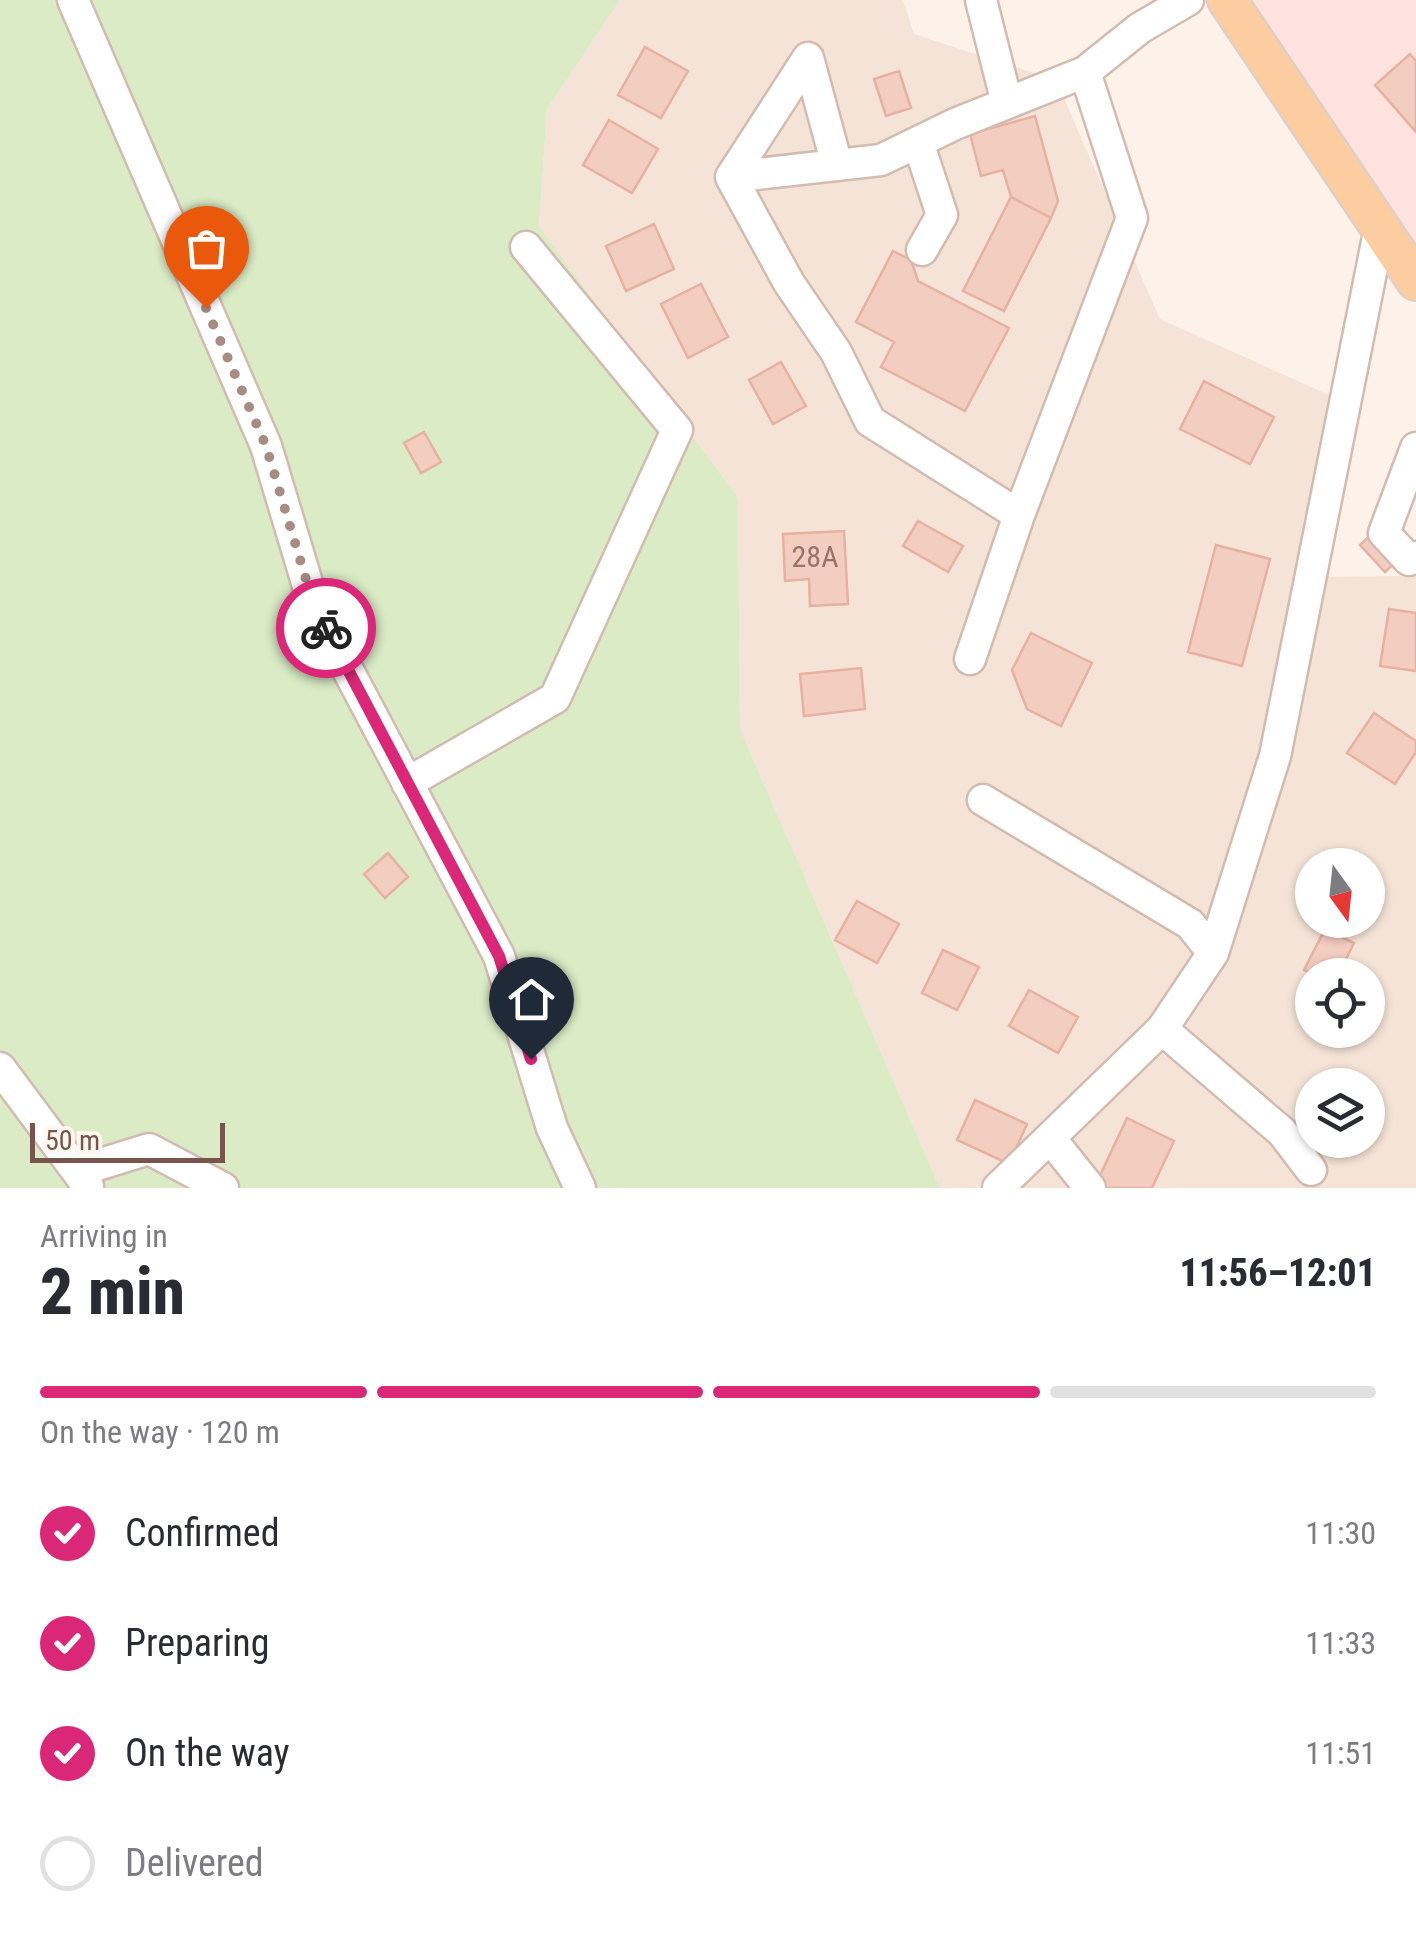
<!DOCTYPE html>
<html lang="en">
<head>
<meta charset="utf-8">
<style>
  body { margin:0; font-family:"Roboto Condensed",sans-serif; background:#f2f2f3; color:#2b2b33; height:100vh; display:flex; flex-direction:column; font-size:38px; white-space:nowrap }
  * { box-sizing:border-box; margin:0 }
  p { font-size:32px; color:#7c7c81 }
  .icon { flex:none; width:55px; height:55px; fill:none; stroke:currentColor; stroke-width:2; stroke-linecap:round; stroke-linejoin:round }
  .map { position:relative; height:1188px; overflow:hidden }
  .sheet { display:flex; flex-direction:column; background:#fff; flex:1 }
  .sheet>* { flex:none }
  .needle { width:65px; rotate:165deg }
  .tools { position:absolute; left:1295px; top:848px; display:grid; gap:20px }
  .tools a { display:grid; place-items:center; width:90px; height:90px; border-radius:50%; background:#fff; box-shadow:0 2px 8px #0004; font-size:50px }
  .scale { position:absolute; left:30px; bottom:25px; width:195px; box-sizing:border-box; padding-left:10px; border:5px solid #78554c; border-top:0; font-size:28px; line-height:35px; white-space:nowrap; color:#78554c; -webkit-text-stroke:8px #fff7f0; paint-order:stroke }
  .pin { position:absolute; display:grid; place-items:center; width:85px; height:85px; color:#fff; margin:-102px -42px; border-radius:50% 50% 50% 0; rotate:-45deg; box-shadow:0 0 10px #0007 }
  .pin .icon { rotate:45deg }
  .courier { position:absolute; display:grid; place-items:center; width:100px; height:100px; margin:-50px; border:8px solid #db2777; border-radius:50%; background:#fff; color:#222; box-shadow:0 2px 12px #0007 }
  .headline em { font-style:normal; font-weight:800 }
  .headline div { display:flex; flex-direction:column-reverse }
  .headline { display:flex; align-items:center; justify-content:space-between; height:170px; padding:0 40px }
  h1 { font-size:65px; font-weight:800; line-height:75px }
  .bar { display:grid; grid-template-columns:repeat(4,1fr); gap:15px 10px; align-content:center; height:120px; padding:0 40px }
  .bar i { height:12px; border-radius:8px; background:#e1e1e2 }
  .bar .current { background:#db2777 }
  .bar p { grid-column:span 4 }
  ol { padding:0 40px; list-style:none }
  li { display:flex; align-items:center; gap:30px; height:110px }
  li p { margin-inline-start:auto }
  li .icon { padding:10px; border-radius:50%; background:#db2777; color:#fff; stroke-width:4 }
  li:last-child { color:#7c7c81 }
  li i { width:55px; height:55px; border:5px solid #e1e1e2; border-radius:50% }
  .map>svg:first-child { display:block }
  .residential { fill:#f5e3d7; fill-rule:evenodd }
  .commercial { fill:#fde2dd }
  .green { fill:#daebc6 }
  .building { fill:#f3cdc0; stroke:#e6b1a0; stroke-width:2.5 }
  .lines { fill:none; stroke-linecap:round; stroke-linejoin:round }
  .minor-casing { stroke:#d2bbb0; stroke-width:35 }
  .major-casing { stroke:#d9cfcd; stroke-width:42 }
  .minor { stroke:#fff; stroke-width:30 }
  .major { stroke:#fbcda1; stroke-width:38 }
  .done { stroke:#a78c83; stroke-width:10; stroke-dasharray:0 18 }
  .route { stroke:#db2777; stroke-width:12 }
  .labels { text-anchor:middle; stroke-width:10; stroke-linejoin:round; paint-order:stroke }
  .number-label { font-size:30px; fill:#977369 }
</style>
</head>
<body>
<div class="map">
<svg width="1416" height="1188" viewBox="0 0 1416 1188">
  <rect width="100%" height="100%" fill="#fdf2e9"/>
  <!-- residential -->
  <path class="residential" d="M620,0H903L914,34L1056,80L1160,319L1329,395L1301,577L1416,576V1188H940L740,729L738,498L539,226L547,109ZM1312,865H1368V920H1312ZM1312,975H1368V1030H1312ZM1312,1085H1368V1140H1312Z"/>
  <!-- commercial -->
  <path class="commercial" d="M1246,0H1416V250Z"/>
  <!-- green -->
  <path class="green" d="M0,0H620L547,109L539,226L738,498L740,729L940,1188H0Z"/>
  <!-- building -->
  <path class="building" d="M645,47L688,71L661,118L618,95Z
    M1410,54L1416,61V132L1375,85Z
    M899,71L911,108L886,116L874,79Z
    M1035,116L1058,201L1051,218L1011,197L1003,170L981,176L970,134Z
    M609,120L658,149L632,193L583,165Z
    M1011,197L1051,218L1004,311L963,291Z
    M654,224L674,269L626,291L606,246Z
    M893,251L911,260L918,281L1009,328L965,411L881,367L894,342L856,322Z
    M701,284L728,337L688,358L661,304Z
    M781,362L806,406L773,424L749,380Z
    M1204,381L1274,417L1250,464L1180,429Z
    M424,432L441,462L421,473L404,443Z
    M918,521L963,546L948,572L903,546Z
    M1377,529L1402,556L1385,572L1360,545Z
    M844,531L848,604L810,606L809,579L785,581L783,534Z
    M1216,545L1270,559L1242,666L1188,652Z
    M1389,609L1416,613V671L1380,666Z
    M1031,633L1092,663L1061,726L1027,709L1012,670Z
    M861,668L865,709L804,716L800,674Z
    M1374,713L1416,741V752L1395,784L1347,753Z
    M388,853L408,877L385,898L364,874Z
    M857,901L899,924L877,963L835,940Z
    M1325,929L1354,943L1338,975H1315L1304,970Z
    M943,950L979,967L957,1010L922,993Z
    M1029,990L1078,1017L1058,1053L1009,1026Z
    M975,1100L1027,1124L1009,1164L957,1140Z
    M1127,1118L1174,1141L1152,1188H1104L1096,1184Z"/>
  <g class="lines">
    <defs>
      <path id="minor" d="M73,0L266,446L314,606L499,956L552,1128L580,1188
        M981,0L1007,103
        M918,142L942,215L922,250
        M731,177L881,160L955,124L1085,72L1140,28L1188,0
        M731,177L789,283L836,352L870,421L1019,515
        M731,177L808,58L837,165
        M1416,448L1384,533L1409,560L1416,557
        M970,659L1019,515L1132,218L1085,72
        M407,783L555,698L677,430L526,247
        M983,800L1190,924L1213,953
        M1162,1029L1282,1132L1311,1170
        M0,1068L88,1186
        M1050,1138L1090,1188
        M78,1171L149,1149L223,1188
        M998,1188L1162,1029L1213,953L1275,756L1380,227"/>
      <path id="major" d="M1227,0L1416,281"/>
    </defs>
    <!-- minor casing -->
    <use href="#minor" class="minor-casing"/>
    <!-- major casing -->
    <use href="#major" class="major-casing"/>
    <!-- minor -->
    <use href="#minor" class="minor"/>
    <!-- major -->
    <use href="#major" class="major"/>
  </g>
  <g class="lines">
    <!-- done -->
    <path class="done" d="M206,308L266,446L314,606L326,628"/>
    <!-- route -->
    <path class="route" d="M326,628L499,956L531,1059"/>
  </g>
  <g class="labels">
    <!-- number labels -->
    <g class="number-label">
      <text x="815" y="567">28А</text>
    </g>
  </g>
</svg>
<div class="tools">
<a><svg class="needle" viewBox="-14 -14 28 28"><path d="M0-13l5 13h-10z" fill="#e53935"/><path d="M0 13l5-13h-10z" fill="#7c7c81"/></svg></a>
<a><svg class="icon" aria-label="locate" viewBox="0 0 24 24"><circle cx="12" cy="12" r="6"/><path d="M12 2v4M12 18v4M2 12h4M18 12h4"/></svg></a>
<a><svg class="icon" aria-label="layers" viewBox="0 0 24 24"><path d="M12 4l9 5-9 5-9-5zM3 14l9 5 9-5"/></svg></a>
</div>
<div class="scale">50 m</div>
<div class="pin" style="left:206px;top:308px;background:#ea580c"><svg class="icon" aria-label="bag" viewBox="0 0 24 24"><path d="M5 8h14l-1 12H6zM9 8a3 3 0 0 1 6 0"/></svg></div>
<div class="pin" style="left:531px;top:1059px;background:#1f2937"><svg class="icon" aria-label="home" viewBox="0 0 24 24"><path d="M3 11l9-7 9 7M6 9v11h12V9"/></svg></div>
<div class="courier" style="left:326px;top:628px"><svg class="icon" aria-label="bike" viewBox="0 0 24 24"><circle cx="6" cy="16" r="4"/><circle cx="18" cy="16" r="4"/><path d="M6 16l4-8h5l3 8M10 8l3 8H6M13 5h3"/></svg></div>
</div>
<section class="sheet">
<div class="headline"><div><h1>2 min</h1><p>Arriving in</p></div><em>11:56–12:01</em></div>
<div class="bar"><i class="current"></i><i class="current"></i><i class="current"></i><i></i><p>On the way · 120 m</p></div>
<ol>
<li><svg class="icon" aria-label="check" viewBox="0 0 24 24"><path d="M5 12l5 5 9-10"/></svg>Confirmed<p>11:30</p></li>
<li><svg class="icon" aria-label="check" viewBox="0 0 24 24"><path d="M5 12l5 5 9-10"/></svg>Preparing<p>11:33</p></li>
<li><svg class="icon" aria-label="check" viewBox="0 0 24 24"><path d="M5 12l5 5 9-10"/></svg>On the way<p>11:51</p></li>
<li><i></i>Delivered</li>
</ol>
</section>
</body>
</html>
